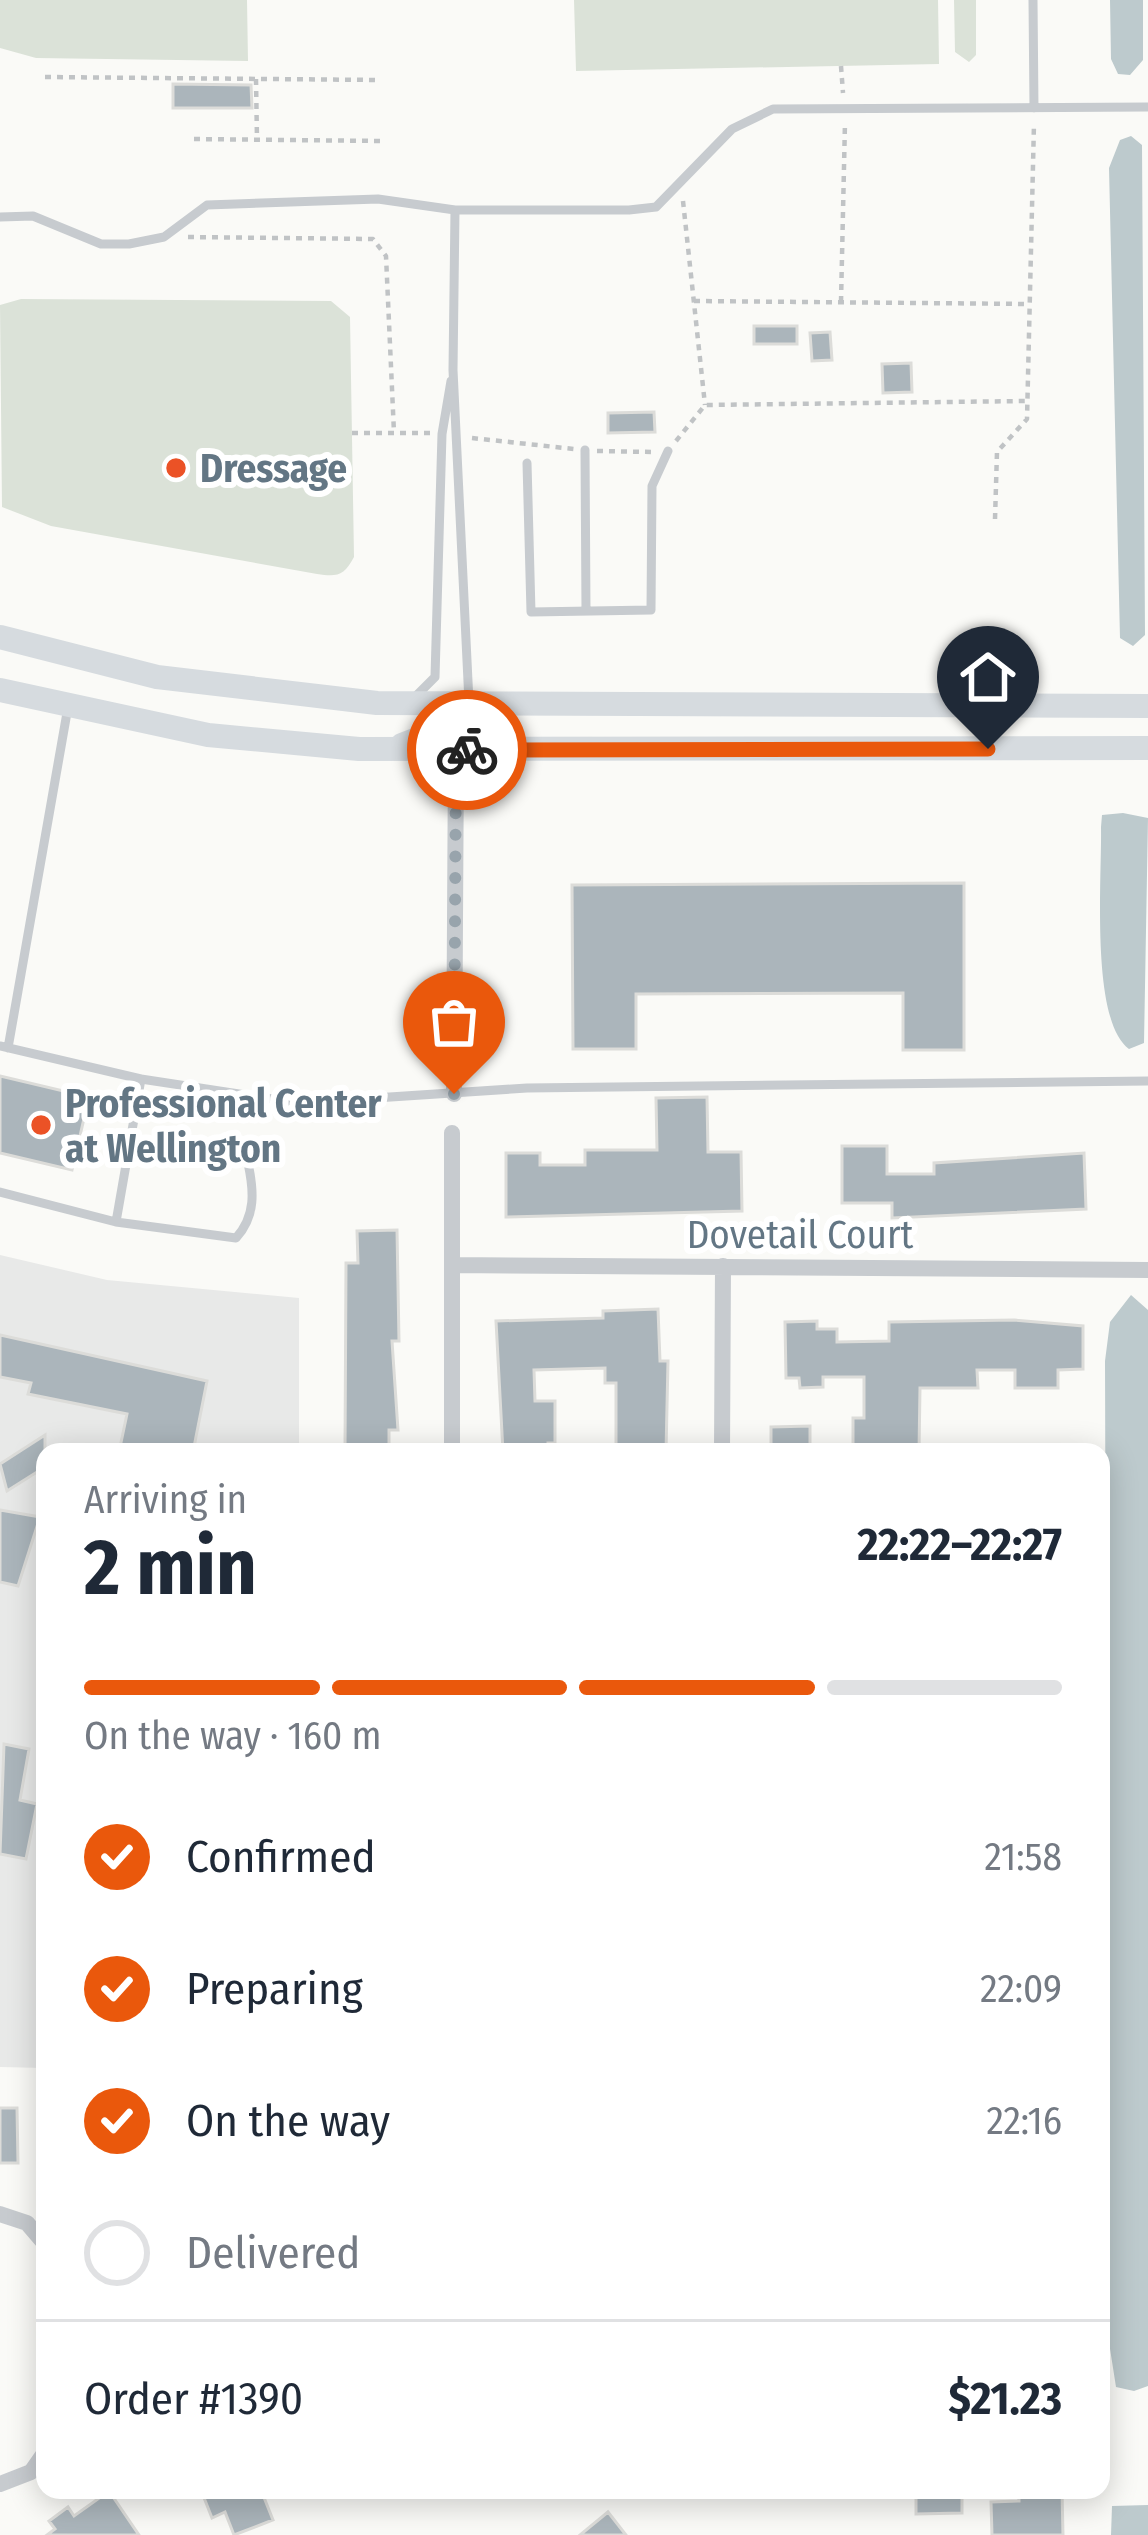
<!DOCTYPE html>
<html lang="en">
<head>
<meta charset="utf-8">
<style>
  body { margin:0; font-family:"Fira Sans Condensed",sans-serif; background:#f2f2f3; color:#1f2937; height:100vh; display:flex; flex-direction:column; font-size:45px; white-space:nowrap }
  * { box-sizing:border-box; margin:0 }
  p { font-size:39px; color:#747a83 }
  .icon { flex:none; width:66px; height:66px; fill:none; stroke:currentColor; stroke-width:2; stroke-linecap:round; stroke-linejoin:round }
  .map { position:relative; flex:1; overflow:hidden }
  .drawer { position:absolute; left:36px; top:1443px; width:1074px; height:1056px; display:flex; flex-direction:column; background:#fff; border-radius:24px; box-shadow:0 6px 30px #0003 }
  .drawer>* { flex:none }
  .pin { position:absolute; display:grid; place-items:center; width:102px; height:102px; color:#fff; margin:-123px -51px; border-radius:50% 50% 50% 0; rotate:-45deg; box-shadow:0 0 12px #0007 }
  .pin .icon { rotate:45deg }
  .courier { position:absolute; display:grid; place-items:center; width:120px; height:120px; margin:-60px; border:9px solid #ea580c; border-radius:50%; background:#fff; color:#222; box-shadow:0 3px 15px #0007 }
  .summary em { font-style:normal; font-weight:700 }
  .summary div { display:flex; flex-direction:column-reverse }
  .summary { display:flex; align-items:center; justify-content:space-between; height:204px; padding:0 48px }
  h1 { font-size:78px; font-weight:700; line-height:90px }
  .bar { display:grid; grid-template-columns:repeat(4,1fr); gap:18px 12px; align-content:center; height:144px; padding:0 48px }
  .bar i { height:15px; border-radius:9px; background:#e0e1e3 }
  .bar .current { background:#ea580c }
  .bar p { grid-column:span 4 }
  .line { display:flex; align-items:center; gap:30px; padding:0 48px; border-top:3px solid #e0e1e3 }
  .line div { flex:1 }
  ol { padding:0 48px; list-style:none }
  li { display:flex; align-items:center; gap:36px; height:132px }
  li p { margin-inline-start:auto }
  li .icon { padding:12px; border-radius:50%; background:#ea580c; color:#fff; stroke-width:4 }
  li:last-child { color:#747a83 }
  li i { width:66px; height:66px; border:6px solid #e0e1e3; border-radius:50% }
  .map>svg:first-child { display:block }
  .built { fill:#e8e9e8 }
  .green { fill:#dbe2d8 }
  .water { fill:#bdcacd }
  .building { fill:#abb5bb; stroke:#dcdcd9; stroke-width:3 }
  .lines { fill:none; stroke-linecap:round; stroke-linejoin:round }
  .path { stroke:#c0c3c5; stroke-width:4.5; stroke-dasharray:6 6; stroke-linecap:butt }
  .lane { stroke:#c7cbcf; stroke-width:9 }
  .street { stroke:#c7cbcf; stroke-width:16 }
  .secondary { stroke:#d6dbdf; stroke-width:24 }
  .done { stroke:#98a4ac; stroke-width:12; stroke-dasharray:0 21.6 }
  .route { stroke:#ea580c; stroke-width:15 }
  .poi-dot { fill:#eb5226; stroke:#fff; stroke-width:4.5 }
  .labels { text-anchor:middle; stroke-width:12; stroke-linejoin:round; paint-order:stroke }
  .poi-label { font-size:39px; font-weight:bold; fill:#637684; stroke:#fff; text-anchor:start }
  .street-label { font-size:39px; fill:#637684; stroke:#fff }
</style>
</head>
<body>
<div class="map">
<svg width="1148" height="2535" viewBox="0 0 1148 2535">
  <rect width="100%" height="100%" fill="#fafaf7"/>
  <!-- built -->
  <path class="built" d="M0,1255L107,1280L299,1298V1452H45V2068L0,2067Z"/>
  <!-- green -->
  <path class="green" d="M0,0H247L248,61L36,58L0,48Z
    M574,0H938L939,64L576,71Z
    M954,0H976V55L969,62L955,52Z
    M21,299L331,301L350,317L354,557C344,576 337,577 317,574L51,526L2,507L0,305Z"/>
  <!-- water -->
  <path class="water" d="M1110,0H1143V60L1130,75L1118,74L1111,59Z
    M1131,136L1142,145L1145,635L1133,646L1120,638L1109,168L1120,140Z
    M1123,813L1148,818L1144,1043L1129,1049C1090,1021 1102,877 1101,827L1102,815Z
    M1131,1295L1148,1310V2386L1134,2391L1116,2387L1108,2336L1105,1361L1110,1322Z
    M1148,2505V2535H1111L1112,2506Z"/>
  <!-- building -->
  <path class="building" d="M173,84L251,85L252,108H173Z
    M754,326H797V344H754Z
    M830,332L832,360L812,361L810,333Z
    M911,363L912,392L883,393L882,364Z
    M654,412L655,432L608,433V413Z
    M964,883V1050H903V993L636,994V1049H573L572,885Z
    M0,1076L89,1097L72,1170L0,1153Z
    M707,1097L708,1152H741L742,1211L506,1217V1153H540V1165H585V1150H657L656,1098Z
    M842,1146H887V1174H934V1163L1084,1153L1086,1209L892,1218V1203H842Z
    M397,1230L399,1341H392L398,1430H389V1452H345L346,1263H358L357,1231Z
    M658,1309L660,1361H668L666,1452H616V1383H605V1368L534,1370L535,1401H555V1443H548V1452H503L496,1321L603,1318V1311Z
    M1014,1320L1083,1326V1369L1058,1370V1388H1015V1370H977L978,1388H920L919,1452H853V1418H864V1377H823V1387L800,1388L799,1378H786L785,1322L817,1321V1329H837V1342L889,1341V1322Z
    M0,1335L207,1381L193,1452H119L127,1414L28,1394L31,1383L0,1377Z
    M810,1426V1452H771V1427Z
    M45,1435V1467L7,1491L0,1464Z
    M0,1510L40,1517L18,1586L0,1582Z
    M4,1744L29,1749L20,1800L37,1804L26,1859L0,1854Z
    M0,2108H17L18,2163H0Z
    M201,2490H261L273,2520L234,2535L225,2512L212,2518Z
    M916,2490H962V2513L916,2514Z
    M1019,2490H1062L1063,2535H992L991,2502L1019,2501Z
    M109,2491L139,2535H47L55,2529L49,2521L68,2507L74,2516Z
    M608,2512L626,2535H580Z"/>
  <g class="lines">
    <!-- path -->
    <path class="path" d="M841,66L843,93
      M45,77L379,80
      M256,79L257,140
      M194,139L381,141
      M683,201L705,405
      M188,237L373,239L386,256L394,433
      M694,301L1030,304
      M841,302L845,122
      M352,433H431
      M472,438L574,449
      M676,441L705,405L1025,401
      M597,451L652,452
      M995,519L997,452L1027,419L1034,123"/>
    <!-- lane -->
    <path class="lane" d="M1033,0L1034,108
      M455,210L453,370L469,702
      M0,217L33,216L101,244H129L164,237L207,205L378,199L455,210H629L656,207L732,129L773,109L1148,107
      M585,450L586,611
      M527,463L531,612L651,610L652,486L668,451
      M415,697L435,677L442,434L451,381
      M0,1046L141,1079L116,1222L0,1192
      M8,1048L68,707
      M141,1079L299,1103L527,1088L1148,1081
      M116,1222L236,1238C256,1216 254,1191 248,1163L129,1149"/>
    <!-- street -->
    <path class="street" d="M454,1094L456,750
      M452,1133V1452
      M452,1265L1148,1270
      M722,1452L723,1266
      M0,2214L27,2223L45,2244
      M0,2484L31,2472L45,2452"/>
    <!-- secondary -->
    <path class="secondary" d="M0,637L157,677L377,703L1148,706
      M0,690L208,735L359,749L1148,748
      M402,745L443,729L469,704"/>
  </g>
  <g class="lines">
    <!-- done -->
    <path class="done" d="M454,1094L456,750H467"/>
    <!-- route -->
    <path class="route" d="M467,750L988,749"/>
  </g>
  <!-- markers -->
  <g class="poi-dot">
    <circle cx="176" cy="468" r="12"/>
    <circle cx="41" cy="1125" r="12"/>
  </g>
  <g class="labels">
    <!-- poi labels -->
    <g class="poi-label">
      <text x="200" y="482">Dressage</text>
      <text x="65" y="1117">Professional Center<tspan x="65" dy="45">at Wellington</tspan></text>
    </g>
    <!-- street labels -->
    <g class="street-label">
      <text x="800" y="1248">Dovetail Court</text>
    </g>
  </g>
</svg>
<div class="pin" style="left:454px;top:1094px;background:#ea580c"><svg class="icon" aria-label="bag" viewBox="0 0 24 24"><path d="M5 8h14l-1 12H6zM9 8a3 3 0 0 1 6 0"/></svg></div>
<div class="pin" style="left:988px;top:749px;background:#1f2937"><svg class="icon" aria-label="home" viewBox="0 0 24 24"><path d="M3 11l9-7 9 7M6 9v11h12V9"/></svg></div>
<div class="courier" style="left:467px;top:750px"><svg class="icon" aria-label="bike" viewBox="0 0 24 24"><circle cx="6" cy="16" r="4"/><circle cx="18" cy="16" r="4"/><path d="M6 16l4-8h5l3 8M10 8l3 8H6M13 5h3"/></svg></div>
<section class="drawer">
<div class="summary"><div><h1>2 min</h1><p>Arriving in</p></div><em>22:22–22:27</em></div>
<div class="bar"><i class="current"></i><i class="current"></i><i class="current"></i><i></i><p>On the way · 160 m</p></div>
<ol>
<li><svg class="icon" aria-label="check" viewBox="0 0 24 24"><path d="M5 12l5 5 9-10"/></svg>Confirmed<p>21:58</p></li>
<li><svg class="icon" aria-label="check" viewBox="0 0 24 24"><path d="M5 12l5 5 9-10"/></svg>Preparing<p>22:09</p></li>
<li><svg class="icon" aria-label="check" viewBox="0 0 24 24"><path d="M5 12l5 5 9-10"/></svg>On the way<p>22:16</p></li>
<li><i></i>Delivered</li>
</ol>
<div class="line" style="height:156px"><div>Order #1390</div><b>$21.23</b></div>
</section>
</div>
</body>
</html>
